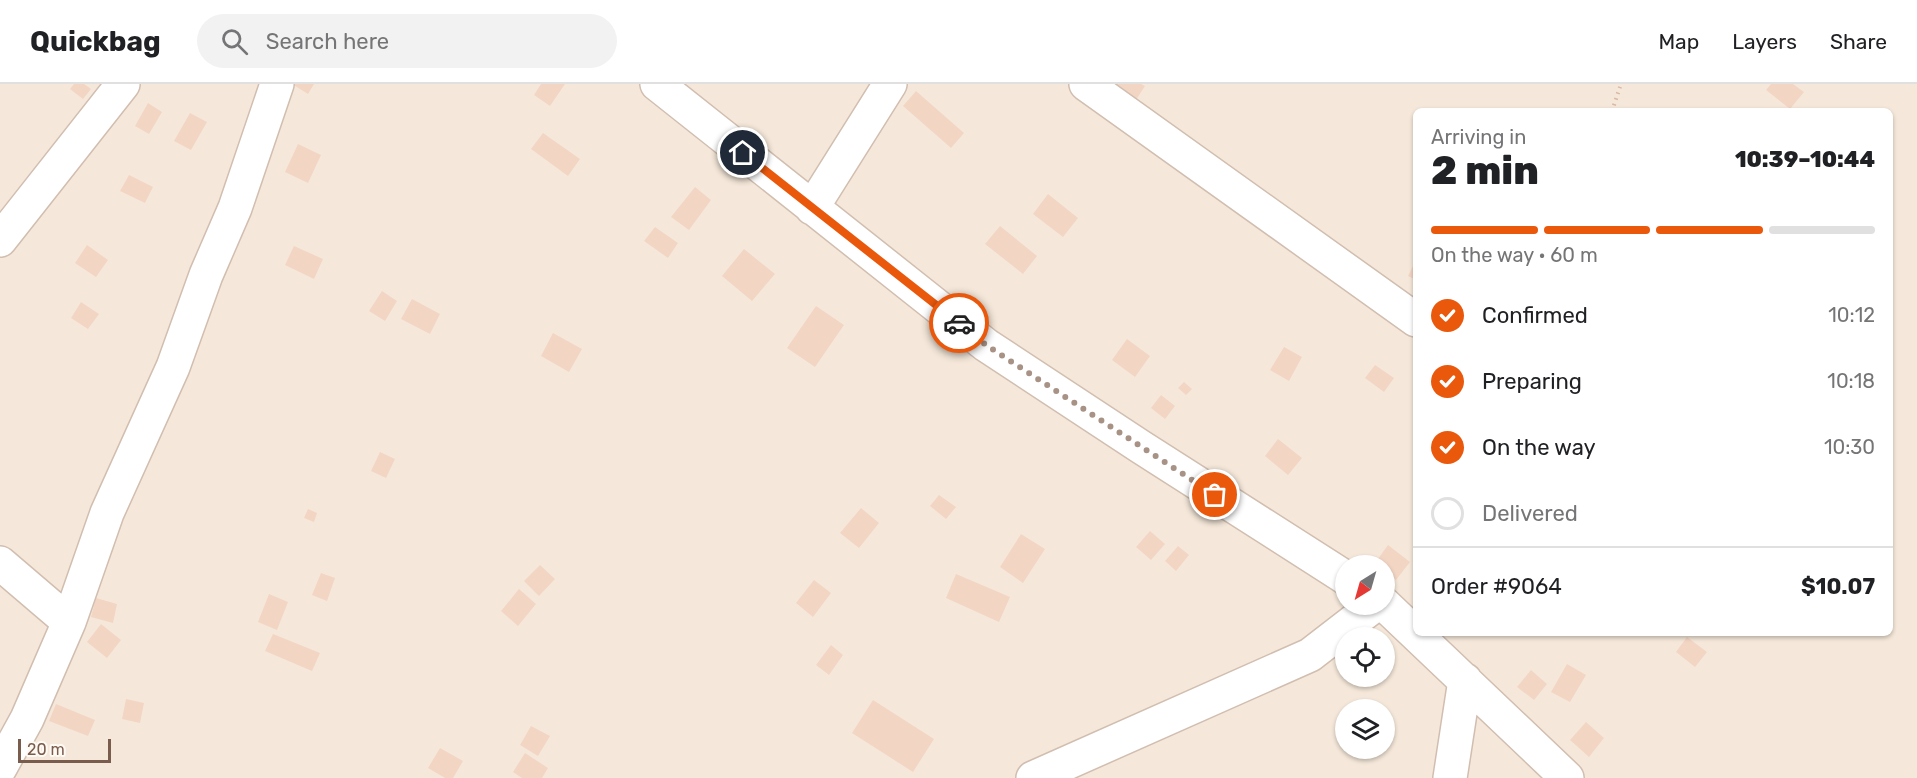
<!DOCTYPE html>
<html lang="en">
<head>
<meta charset="utf-8">
<style>
  body { margin:0; font-family:Rubik,sans-serif; background:#f2f2f2; color:#202124; height:100vh; display:flex; flex-direction:column; font-size:22px; white-space:nowrap }
  * { box-sizing:border-box; margin:0 }
  p { font-size:20px; color:#757577 }
  .icon { flex:none; width:33px; height:33px; fill:none; stroke:currentColor; stroke-width:2; stroke-linecap:round; stroke-linejoin:round }
  .map { position:relative; flex:1; overflow:hidden }
  .panel { position:absolute; left:1413px; top:24px; width:480px; height:528px; display:flex; flex-direction:column; background:#fff; border-radius:9px; box-shadow:0 2px 4px #0004 }
  .panel>* { flex:none }
  .needle { width:39px; rotate:217deg }
  .fabs { position:absolute; left:1335px; top:471px; display:grid; gap:12px }
  .fabs a { display:grid; place-items:center; width:60px; height:60px; border-radius:50%; background:#fff; box-shadow:0 2px 4px #0004; font-size:30px }
  .scale { position:absolute; left:18px; bottom:15px; width:93px; box-sizing:border-box; padding-left:6px; border:3px solid #7a5c4d; border-top:0; font-size:16px; line-height:21px; white-space:nowrap; color:#7a5c4d; -webkit-text-stroke:4px #fffaf3; paint-order:stroke }
  .pin { position:absolute; display:grid; place-items:center; width:51px; height:51px; color:#fff; margin:-26px; border:3px solid #fff; border-radius:50%; box-shadow:0 2px 6px #0007 }
  .courier { position:absolute; display:grid; place-items:center; width:60px; height:60px; margin:-30px; border:4px solid #ea580c; border-radius:50%; background:#fff; color:#222; box-shadow:0 2px 8px #0007 }
  .overview em { font-style:normal; font-weight:800 }
  .overview div { display:flex; flex-direction:column-reverse }
  .overview { display:flex; align-items:center; justify-content:space-between; height:102px; padding:0 18px }
  h1 { font-size:39px; font-weight:800; line-height:45px }
  .bar { display:grid; grid-template-columns:repeat(4,1fr); gap:9px 6px; align-content:center; height:72px; padding:0 18px }
  .bar i { height:8px; border-radius:4px; background:#e0e0e0 }
  .bar .on { background:#ea580c }
  .bar p { grid-column:span 4 }
  .line { display:flex; align-items:center; gap:15px; padding:0 18px; border-top:2px solid #e0e0e0 }
  .line div { flex:1 }
  ol { padding:0 18px; list-style:none }
  li { display:flex; align-items:center; gap:18px; height:66px }
  li p { margin-inline-start:auto }
  li .icon { padding:6px; border-radius:50%; background:#ea580c; color:#fff; stroke-width:4 }
  li:last-child { color:#757577 }
  li i { width:33px; height:33px; border:3px solid #e0e0e0; border-radius:50% }
  header { display:flex; align-items:center; gap:36px; box-sizing:border-box; height:84px; padding:0 30px; background:#fff; border-bottom:2px solid #e0e0e0 }
  header strong { font-size:28px }
  nav { display:flex; gap:33px; margin-inline-start:auto; font-size:21px }
  .search { width:420px; height:54px; background:#f2f2f2; display:flex; align-items:center; gap:15px; box-sizing:border-box; padding:0 21px; border-radius:33px; color:#757577; font-size:22px }
  .map>svg:first-child { display:block }
  .residential { fill:#f5e8da; fill-rule:evenodd }
  .building { fill:#f3d5c3 }
  .lines { fill:none; stroke-linecap:round; stroke-linejoin:round }
  .street-casing { stroke:#d1beb0; stroke-width:36 }
  .path { stroke:#d9b8a5; stroke-width:4; stroke-dasharray:1.5 4.5; stroke-linecap:butt }
  .street { stroke:#fff; stroke-width:33 }
  .done { stroke:#a89285; stroke-width:6; stroke-dasharray:0 10.8 }
  .route { stroke:#ea580c; stroke-width:8 }
</style>
</head>
<body>
<header>
<strong>Quickbag</strong>
<div class="search"><svg class="icon" aria-label="search" viewBox="0 0 24 24"><circle cx="10" cy="10" r="6"/><path d="M15 15l6 6"/></svg>Search here</div>
<nav><a>Map</a><a>Layers</a><a>Share</a></nav>
</header>
<div class="map">
<svg width="1917" height="694" viewBox="0 0 1917 694">
  <rect width="100%" height="100%" fill="#fdf6ec"/>
  <!-- residential -->
  <path class="residential" d="M0,0H1917V694H0ZM1416,27H1890V549H1416ZM1346,482H1384V520H1346ZM1346,554H1384V592H1346ZM1346,626H1384V664H1346Z"/>
  <!-- building -->
  <path class="building" d="M74,0H84L91,5L83,15L70,5Z
    M292,0H314L308,10Z
    M541,0H565L550,22L534,11Z
    M1102,0H1141L1145,2L1134,19Z
    M1771,0H1793L1804,8L1790,25L1766,6Z
    M916,7L964,49L951,64L903,22Z
    M148,19L162,28L149,50L135,42Z
    M190,29L207,38L191,66L174,57Z
    M543,49L580,75L568,92L531,65Z
    M298,60L321,71L308,99L285,88Z
    M129,91L153,103L145,119L120,107Z
    M695,103L711,116L689,146L671,133Z
    M1048,110L1078,134L1063,153L1033,130Z
    M1000,142L1037,172L1023,190L985,160Z
    M655,143L678,159L668,174L644,157Z
    M87,161L108,176L96,193L75,179Z
    M294,162L323,175L314,195L285,181Z
    M744,165L775,190L752,217L722,192Z
    M1416,176V196L1408,192Z
    M382,207L397,217L385,237L369,227Z
    M412,215L440,230L430,250L401,235Z
    M81,218L99,230L88,245L71,234Z
    M816,222L844,241L815,283L787,264Z
    M553,249L582,265L569,288L541,272Z
    M1127,255L1150,272L1135,293L1112,276Z
    M1284,263L1302,273L1289,297L1270,286Z
    M1375,281L1394,294L1384,308L1365,294Z
    M1184,298L1192,305L1186,311L1178,304Z
    M1161,311L1175,322L1165,335L1151,324Z
    M1278,355L1302,374L1288,391L1265,372Z
    M380,368L395,375L386,394L371,387Z
    M939,411L956,423L946,435L930,422Z
    M861,424L879,439L859,464L840,449Z
    M308,425L317,429L314,438L304,434Z
    M1150,447L1165,460L1151,476L1136,463Z
    M1021,450L1045,465L1023,499L1000,483Z
    M1388,461L1410,478L1396,496L1384,487V482H1378L1375,479Z
    M1178,462L1189,471L1176,487L1165,477Z
    M540,481L555,495L539,512L524,497Z
    M321,489L335,494L327,517L312,511Z
    M956,490L1010,513L999,538L946,514Z
    M814,496L831,509L813,533L796,519Z
    M519,505L536,520L518,542L501,527Z
    M269,510L288,518L277,546L258,538Z
    M96,514L117,520L113,539L91,533Z
    M101,540L121,556L107,574L87,558Z
    M273,550L320,569L312,587L265,567Z
    M1687,553L1707,568L1695,583L1676,568Z
    M831,561L843,571L829,591L816,581Z
    M1567,580L1586,591L1570,618L1551,608Z
    M1531,586L1547,600L1534,616L1517,603Z
    M126,615L144,619L140,639L122,635Z
    M873,616L934,655L913,688L852,649Z
    M56,620L95,636L88,652L49,637Z
    M1586,638L1604,654L1589,673L1570,656Z
    M531,642L550,652L538,672L520,661Z
    M440,664L463,677L453,694H445L428,684Z
    M525,669L548,684L542,694H522L513,688Z"/>
  <g class="lines">
    <defs>
      <path id="street" d="M657,0L986,261L1141,363L1346,494
        M1086,0L1416,236
        M812,124L890,0
        M0,156L123,0
        M0,479L69,538
        M1384,520L1567,694
        M0,684L27,635L69,538L107,429L173,283L206,191L235,124L277,0
        M1033,694L1310,571L1376,520
        M1450,694L1465,596"/>
    </defs>
    <!-- street casing -->
    <use href="#street" class="street-casing"/>
    <!-- path -->
    <path class="path" d="M1612,27L1621,0"/>
    <!-- street -->
    <use href="#street" class="street"/>
  </g>
  <g class="lines">
    <!-- done -->
    <path class="done" d="M959,239L986,261L1215,411"/>
    <!-- route -->
    <path class="route" d="M743,69L959,239"/>
  </g>
</svg>
<div class="fabs">
<a><svg class="needle" viewBox="-14 -14 28 28"><path d="M0-13l5 13h-10z" fill="#e53935"/><path d="M0 13l5-13h-10z" fill="#757577"/></svg></a>
<a><svg class="icon" aria-label="locate" viewBox="0 0 24 24"><circle cx="12" cy="12" r="6"/><path d="M12 2v4M12 18v4M2 12h4M18 12h4"/></svg></a>
<a><svg class="icon" aria-label="layers" viewBox="0 0 24 24"><path d="M12 4l9 5-9 5-9-5zM3 14l9 5 9-5"/></svg></a>
</div>
<div class="scale">20 m</div>
<div class="pin" style="left:1215px;top:411px;background:#ea580c"><svg class="icon" aria-label="bag" viewBox="0 0 24 24"><path d="M5 8h14l-1 12H6zM9 8a3 3 0 0 1 6 0"/></svg></div>
<div class="pin" style="left:743px;top:69px;background:#1f2937"><svg class="icon" aria-label="home" viewBox="0 0 24 24"><path d="M3 11l9-7 9 7M6 9v11h12V9"/></svg></div>
<div class="courier" style="left:959px;top:239px"><svg class="icon" aria-label="car" viewBox="0 0 24 24"><path d="M5 17H2v-5l4-1 3-4h7l3 4 3 1v5h-3M9 17h6M6 11h13"/><circle cx="7" cy="17" r="2"/><circle cx="17" cy="17" r="2"/></svg></div>
<section class="panel">
<div class="overview"><div><h1>2 min</h1><p>Arriving in</p></div><em>10:39–10:44</em></div>
<div class="bar"><i class="on"></i><i class="on"></i><i class="on"></i><i></i><p>On the way · 60 m</p></div>
<ol>
<li><svg class="icon" aria-label="check" viewBox="0 0 24 24"><path d="M5 12l5 5 9-10"/></svg>Confirmed<p>10:12</p></li>
<li><svg class="icon" aria-label="check" viewBox="0 0 24 24"><path d="M5 12l5 5 9-10"/></svg>Preparing<p>10:18</p></li>
<li><svg class="icon" aria-label="check" viewBox="0 0 24 24"><path d="M5 12l5 5 9-10"/></svg>On the way<p>10:30</p></li>
<li><i></i>Delivered</li>
</ol>
<div class="line" style="height:78px"><div>Order #9064</div><b>$10.07</b></div>
</section>
</div>
</body>
</html>
